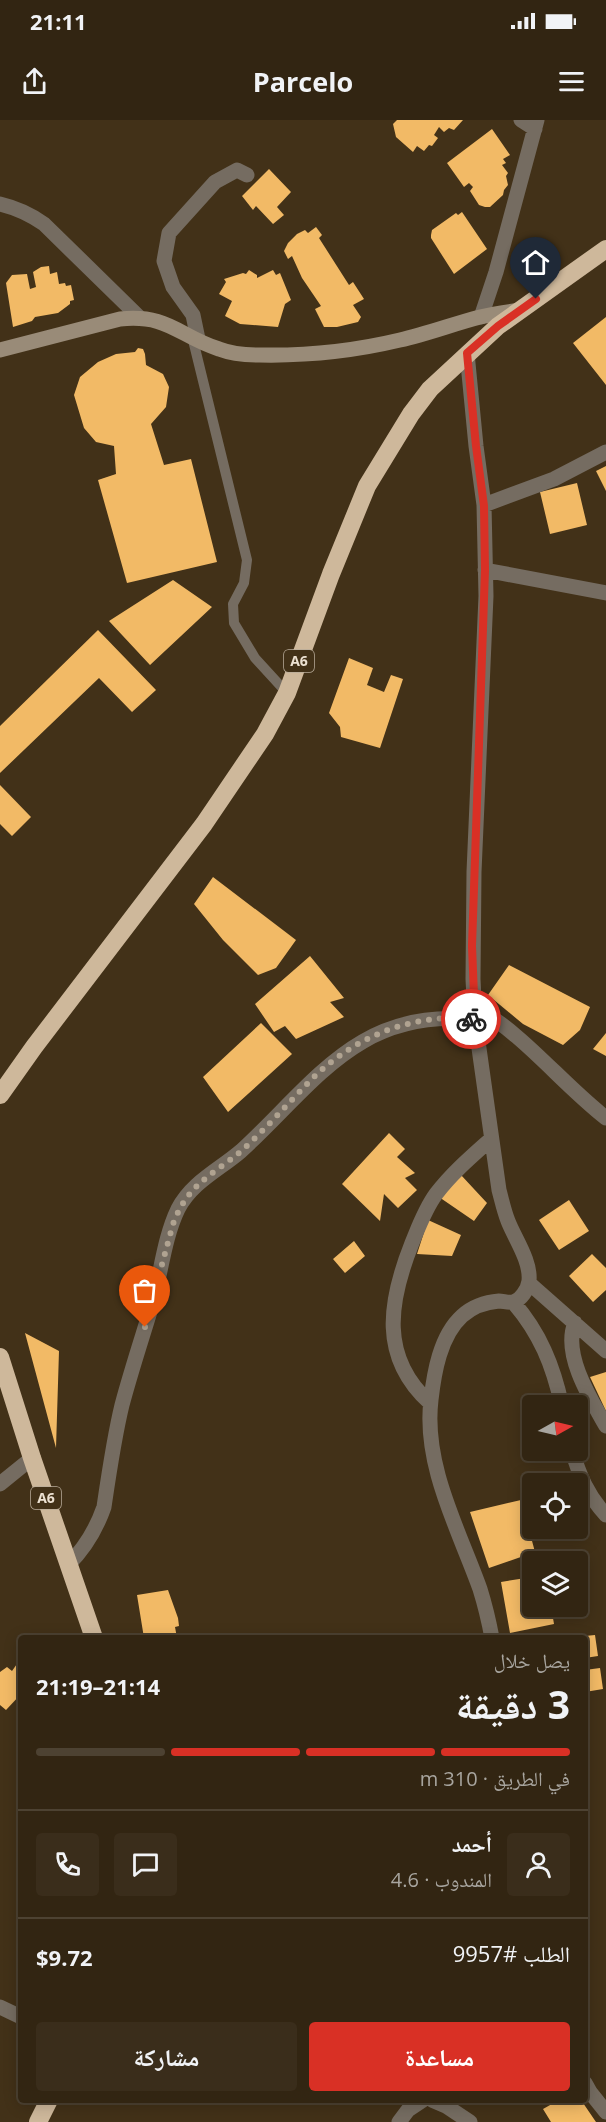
<!DOCTYPE html>
<html lang="ar">
<head>
<meta charset="utf-8">
<style>
  body { margin:0; font-family:"Open Sans","Noto Naskh Arabic",sans-serif; background:#3a2d1b; color:#f1f3f6; direction:rtl; height:100vh; display:flex; flex-direction:column; font-size:22px; white-space:nowrap }
  * { box-sizing:border-box; margin:0 }
  p { font-size:20px; color:#a8a59f }
  .icon { flex:none; width:33px; height:33px; fill:none; stroke:currentColor; stroke-width:2; stroke-linecap:round; stroke-linejoin:round }
  .map { position:relative; flex:1; overflow:hidden; direction:ltr }
  .side { position:absolute; left:18px; top:1515px; width:570px; height:468px; display:flex; flex-direction:column; background:#322512; border-radius:6px; box-shadow:0 3px 15px #0003,0 0 0 2px #4d4232; direction:rtl }
  .side>* { flex:none }
  .needle { width:39px; rotate:82deg }
  .controls { position:absolute; left:522px; top:1275px; display:grid; gap:12px }
  .controls a { display:grid; place-items:center; width:66px; height:66px; border-radius:6px; background:#322512; box-shadow:0 3px 15px #0003,0 0 0 2px #4d4232; font-size:30px }
  .pin { position:absolute; display:grid; place-items:center; width:51px; height:51px; color:#fff; margin:-62px -26px; border-radius:50% 50% 50% 0; rotate:-45deg; box-shadow:0 0 6px #0007 }
  .pin .icon { rotate:45deg }
  .courier { position:absolute; display:grid; place-items:center; width:60px; height:60px; margin:-30px; border:4px solid #d93025; border-radius:50%; background:#fff; color:#222; box-shadow:0 2px 8px #0007 }
  .overview em { font-style:normal; font-weight:700 }
  .overview div { display:flex; flex-direction:column-reverse }
  .overview { display:flex; align-items:center; justify-content:space-between; height:102px; padding:0 18px }
  h1 { font-size:39px; font-weight:700; line-height:45px }
  .bar { display:grid; grid-template-columns:repeat(4,1fr); gap:9px 6px; align-content:center; height:72px; padding:0 18px }
  .bar i { height:8px; border-radius:4px; background:#4d4232 }
  .bar .on { background:#d93025 }
  .bar p { grid-column:span 4 }
  .line { display:flex; align-items:center; gap:15px; padding:0 18px; border-top:2px solid #4d4232 }
  .line div { flex:1 }
  .round { display:grid; place-items:center; flex:none; width:63px; height:63px; border-radius:6px; background:#3a2d1b }
  .cta { display:flex; gap:12px; margin-top:auto; padding:12px 18px }
  .cta a { flex:1; height:69px; border-radius:6px; background:#d93025; color:#fff; font-size:24px; font-weight:700; line-height:69px; text-align:center }
  .cta a+a { background:#3a2d1b; color:#f1f3f6 }
  .status { display:flex; justify-content:space-between; align-items:center; height:42px; padding:0 30px; background:#322512; direction:ltr }
  .status svg { height:16px; fill:currentColor }
  header { display:flex; justify-content:space-between; align-items:center; height:78px; padding:0 18px; background:#322512; font-size:27px; font-weight:700 }
  .map>svg:first-child { display:block }
  .building { fill:#f2ba66 }
  .lines { fill:none; stroke-linecap:round; stroke-linejoin:round }
  .lane { stroke:#756c61; stroke-width:10 }
  .street { stroke:#756c61; stroke-width:15 }
  .secondary { stroke:#998b78; stroke-width:15 }
  .highway { stroke:#ceb89b; stroke-width:18 }
  .done { stroke:#b0a391; stroke-width:6; stroke-dasharray:0 10.8 }
  .route { stroke:#d93025; stroke-width:8 }
  .labels { text-anchor:middle; stroke-width:6; stroke-linejoin:round; paint-order:stroke }
  .shield { fill:#423118; stroke:#b9ac9a; stroke-width:1.5 }
  .shield-label { font-size:14px; font-weight:bold; fill:#ece1d2 }
</style>
</head>
<body>
<div class="status"><b>21:11</b><svg viewBox="0 0 49 12"><path d="M0 12V9h3v3zM5 12V6h3v6zM10 12V3h3v9zM15 12V0h3v12zM26 1h20v11H26zM47 4h2v5h-2z"/></svg></div>
<header><svg class="icon" aria-label="menu" viewBox="0 0 24 24"><path d="M4 6h16M4 12h16M4 18h16"/></svg>Parcelo<svg class="icon" aria-label="share" viewBox="0 0 24 24"><path d="M12 15V3M7 8l5-5 5 5M5 13v7h14v-7"/></svg></header>
<div class="map">
<svg width="606" height="2002" viewBox="0 0 606 2002">
  <rect width="100%" height="100%" fill="#423118"/>
  <!-- building -->
  <path class="building" d="M397,0H463L454,10L449,8L444,12L439,7L434,15L438,18L432,26L429,25L424,31L417,26L413,32L396,17L393,4Z
    M492,9L510,35L503,39L506,43L502,45L508,53L506,56L508,65L504,70L503,75L490,87H485L479,85L470,71L473,67L469,63L464,67L447,43Z
    M269,49L291,72L277,87L284,95L273,104L256,86L253,90L242,76Z
    M462,92L487,129L454,154L431,118V115L432,110L456,93L458,95Z
    M316,107L322,115L319,118L349,165L353,162L364,179L353,185L361,197L358,202L337,207H324L315,189L321,186L302,158L292,136L288,139L284,131L288,123L297,114L305,110L308,113Z
    M49,146L50,154L57,152L59,164L65,163L66,166L71,165L74,180L70,181V184L58,193L35,197L32,201L13,207L6,163L12,155L27,154L30,169L36,167L33,152L41,147Z
    M249,150L257,155V158L273,150L276,155L280,153L291,180L285,184L278,207L240,204L225,196L232,181L219,174L226,162L224,159L243,153L246,154Z
    M606,197V265L573,223Z
    M138,228L143,229L145,234L146,245L163,254L169,267L166,287L151,304L164,345L191,339L217,442L127,463L98,360L116,354L114,326L96,322L84,308L74,275L80,257L98,242L116,234L135,232Z
    M606,346V371L596,351Z
    M577,363L587,405L550,414L540,372Z
    M173,460L212,487L150,545L109,501Z
    M98,510L156,570L132,592L99,558L0,653V606Z
    M349,538L373,548L367,565L384,572L391,555L403,559L380,628L341,617L340,607L329,593Z
    M0,665L31,697L12,716L0,704Z
    M213,757L296,820L276,848L258,855L223,820L194,784Z
    M310,836L344,878L330,882L344,897L296,919L285,906L274,912L255,884Z
    M509,845L590,887L580,910L563,925L523,904L488,875Z
    M261,903L292,934L228,992L203,957Z
    M606,913V936L593,929Z
    M389,1013L405,1029L397,1037L415,1053L405,1058L417,1070L398,1088L384,1074L380,1101L342,1064Z
    M461,1055L487,1083L474,1101L439,1077Z
    M569,1080L589,1111L559,1130L539,1100Z
    M428,1100L461,1115L452,1136L417,1134Z
    M354,1121L365,1136L345,1153L333,1139Z
    M592,1134L606,1148V1170L593,1182L569,1156Z
    M25,1213L59,1231L56,1328Z
    M606,1252V1291L590,1257Z
    M521,1380L535,1432L489,1448L470,1392Z
    M532,1457V1486H551L554,1504L510,1513L501,1462Z
    M168,1470L178,1498L179,1506L175,1507L177,1518H144L137,1475Z
    M595,1515L598,1536L585,1538V1516Z
    M19,1541L21,1543V1574L6,1590L0,1585V1552L7,1547L12,1551Z
    M600,1548L603,1569L585,1572V1550Z
    M559,1980H581L596,2002H551L543,1989Z"/>
  <g class="lines">
    <!-- lane -->
    <path class="lane" d="M192,216L247,440L244,463L233,484L234,503L255,538L287,573"/>
    <!-- street -->
    <path class="street" d="M521,0L535,9
      M0,84C17,88 30,94 44,104L139,197
      M481,197L496,152L537,0
      M198,219L193,195L173,167L164,141L169,113L215,62L237,50L247,55
      M467,233L476,326L484,385L486,476L474,752L473,859L475,900L499,1070C502,1081 504,1091 508,1101C515,1119 531,1141 529,1161C528,1169 521,1180 513,1182C509,1183 503,1181 499,1181C486,1182 472,1187 462,1196C440,1216 434,1253 431,1280C423,1345 459,1410 480,1469C485,1485 489,1502 492,1518
      M484,385L554,359L606,332
      M485,450L606,473
      M474,886C525,915 560,962 606,998
      M529,1163L606,1231
      M513,1182C540,1213 553,1245 562,1286
      M575,1203C562,1234 591,1280 606,1306
      M430,1283C379,1237 389,1181 412,1123C419,1106 425,1089 436,1074C452,1053 472,1036 491,1019
      M572,1330C579,1355 588,1376 606,1395
      M0,1364L32,1338
      M68,1445C85,1428 96,1410 104,1387C109,1353 114,1318 122,1285C131,1251 142,1218 152,1185C161,1154 164,1118 178,1089C192,1062 219,1050 241,1031C315,963 359,887 475,900
      M0,1887L21,1897
      M585,1963L590,1972L606,1992
      M432,1980L446,1986L470,2002
      M399,2002L408,1990L423,1980"/>
    <!-- secondary -->
    <path class="secondary" d="M0,230L120,199C169,194 178,216 219,229C232,234 246,235 259,235C307,236 354,231 400,220C427,214 453,204 480,197C493,194 507,192 520,190"/>
    <!-- highway -->
    <path class="highway" d="M0,975L34,927L204,704L265,614L287,573L331,454L367,366L411,294L430,269L498,206L606,129
      M0,1237L32,1338L94,1518
      M38,2002L49,1980"/>
  </g>
  <g class="lines">
    <!-- done -->
    <path class="done" d="M145,1207L173,1104C188,1064 210,1057 240,1032C266,1009 289,982 314,957C355,917 413,893 471,899"/>
    <!-- route -->
    <path class="route" d="M471,899L475,900L472,826L485,450L484,386L476,326L467,233L498,206L536,179"/>
  </g>
  <g class="labels">
    <!-- shield labels -->
    <g class="shield">
      <rect x="284" y="530" width="30" height="22" rx="4.5"/>
      <rect x="31" y="1367" width="30" height="22" rx="4.5"/>
    </g>
    <g class="shield-label">
      <text x="299" y="546">A6</text>
      <text x="46" y="1383">A6</text>
    </g>
  </g>
</svg>
<div class="controls">
<a><svg class="needle" viewBox="-14 -14 28 28"><path d="M0-13l5 13h-10z" fill="#e53935"/><path d="M0 13l5-13h-10z" fill="#a8a59f"/></svg></a>
<a><svg class="icon" aria-label="locate" viewBox="0 0 24 24"><circle cx="12" cy="12" r="6"/><path d="M12 2v4M12 18v4M2 12h4M18 12h4"/></svg></a>
<a><svg class="icon" aria-label="layers" viewBox="0 0 24 24"><path d="M12 4l9 5-9 5-9-5zM3 14l9 5 9-5"/></svg></a>
</div>
<div class="pin" style="left:145px;top:1207px;background:#ea580c"><svg class="icon" aria-label="bag" viewBox="0 0 24 24"><path d="M5 8h14l-1 12H6zM9 8a3 3 0 0 1 6 0"/></svg></div>
<div class="pin" style="left:536px;top:179px;background:#1f2937"><svg class="icon" aria-label="home" viewBox="0 0 24 24"><path d="M3 11l9-7 9 7M6 9v11h12V9"/></svg></div>
<div class="courier" style="left:471px;top:899px"><svg class="icon" aria-label="bike" viewBox="0 0 24 24"><circle cx="6" cy="16" r="4"/><circle cx="18" cy="16" r="4"/><path d="M6 16l4-8h5l3 8M10 8l3 8H6M13 5h3"/></svg></div>
<section class="side">
<div class="overview"><div><h1>3 دقيقة</h1><p>يصل خلال</p></div><em>21:14–21:19</em></div>
<div class="bar"><i class="on"></i><i class="on"></i><i class="on"></i><i></i><p>في الطريق · 310 m</p></div>
<div class="line" style="height:108px"><a class="round"><svg class="icon" aria-label="person" viewBox="0 0 24 24"><circle cx="12" cy="8" r="4"/><path d="M4 21q1-7 8-7t8 7"/></svg></a><div><b>أحمد</b><p>المندوب · 4.6</p></div><a class="round"><svg class="icon" aria-label="chat" viewBox="0 0 24 24"><path d="M4 5h16v11H9l-5 4z"/></svg></a><a class="round"><svg class="icon" aria-label="phone" viewBox="0 0 24 24"><path d="M5 4h4l2 5-3 2q2 4 5 5l2-3 5 2v4C11 20 4 13 5 4z"/></svg></a></div>
<div class="line" style="height:78px"><div>الطلب #9957</div><b>$9.72</b></div>
<div class="cta"><a>مساعدة</a><a>مشاركة</a></div>
</section>
</div>
</body>
</html>
